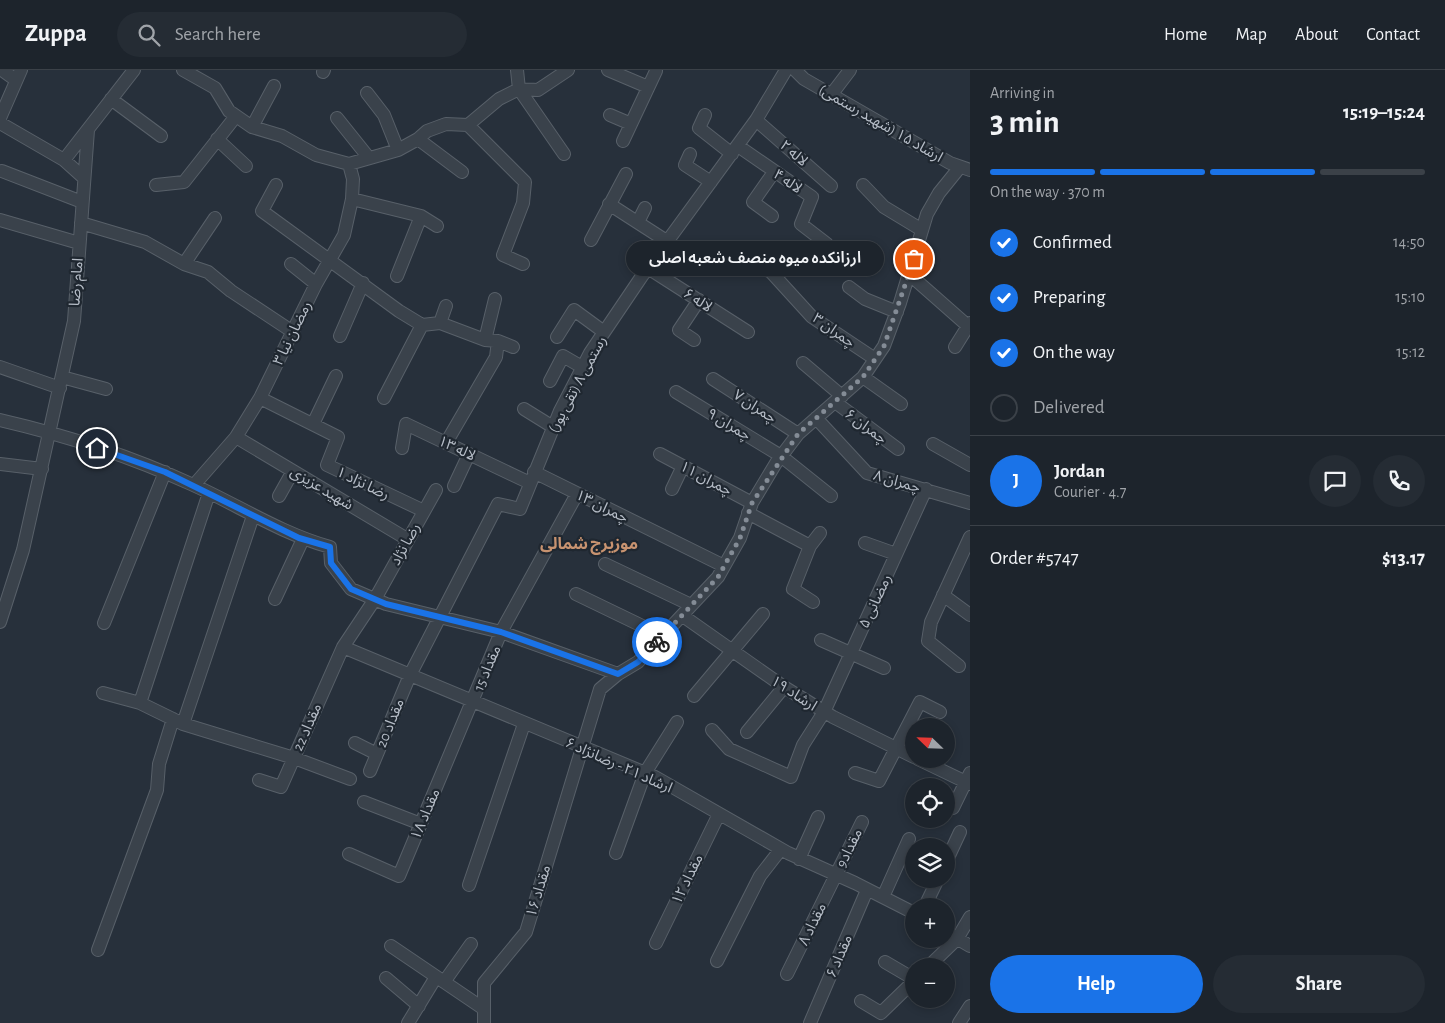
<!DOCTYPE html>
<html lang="en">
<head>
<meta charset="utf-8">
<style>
  body { margin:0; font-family:"Alegreya Sans","Noto Sans Arabic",sans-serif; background:#252c34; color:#f1f3f6; height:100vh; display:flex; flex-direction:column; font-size:19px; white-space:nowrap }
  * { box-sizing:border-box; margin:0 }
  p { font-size:16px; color:#a0a4a9 }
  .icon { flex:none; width:28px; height:28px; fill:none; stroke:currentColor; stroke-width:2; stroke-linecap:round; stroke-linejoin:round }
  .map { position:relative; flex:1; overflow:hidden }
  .side { display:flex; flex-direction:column; background:#1d242c; width:475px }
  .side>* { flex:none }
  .needle { width:32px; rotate:293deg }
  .tools { position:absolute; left:905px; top:648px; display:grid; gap:10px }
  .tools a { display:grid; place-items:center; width:50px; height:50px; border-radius:50%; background:#1d242c; box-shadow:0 2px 8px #0003,0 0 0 1px #3b4148; font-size:25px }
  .pin { position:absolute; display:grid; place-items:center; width:42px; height:42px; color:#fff; margin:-21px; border:2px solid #fff; border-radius:50%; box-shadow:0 1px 5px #0007 }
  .courier { position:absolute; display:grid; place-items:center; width:50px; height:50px; margin:-25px; border:4px solid #1a73e8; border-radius:50%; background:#fff; color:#222; box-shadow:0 1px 6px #0007 }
  .bubble { position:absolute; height:35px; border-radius:18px; background:#1d242c; box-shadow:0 2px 8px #0003,0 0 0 1px #3b4148; font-size:16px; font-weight:600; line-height:35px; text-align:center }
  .overview em { font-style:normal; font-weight:600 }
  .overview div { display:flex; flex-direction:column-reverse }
  .overview { display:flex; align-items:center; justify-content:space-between; height:85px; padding:0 20px }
  h1 { font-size:32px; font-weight:600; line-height:38px }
  .bar { display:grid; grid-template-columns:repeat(4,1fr); gap:8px 5px; align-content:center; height:60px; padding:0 20px }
  .bar i { height:6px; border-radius:4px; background:#3b4148 }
  .bar .selected { background:#1a73e8 }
  .bar p { grid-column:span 4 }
  .line { display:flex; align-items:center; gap:12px; padding:0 20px; border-top:1px solid #3b4148 }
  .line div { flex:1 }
  .round { display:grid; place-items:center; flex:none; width:52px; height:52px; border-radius:26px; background:#252c34 }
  ol { padding:0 20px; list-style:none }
  li { display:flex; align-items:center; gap:15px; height:55px }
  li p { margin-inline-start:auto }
  li .icon { padding:5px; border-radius:50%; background:#1a73e8; color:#fff; stroke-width:4 }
  li:last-child { color:#a0a4a9 }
  li i { width:28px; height:28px; border:2px solid #3b4148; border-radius:50% }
  .button { display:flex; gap:10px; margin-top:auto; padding:10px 20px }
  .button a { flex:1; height:58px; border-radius:30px; background:#1a73e8; color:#fff; font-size:20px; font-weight:600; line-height:58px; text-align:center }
  .button a+a { background:#252c34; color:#f1f3f6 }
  header { display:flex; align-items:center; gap:30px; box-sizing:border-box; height:70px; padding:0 25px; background:#1d242c; border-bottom:1px solid #3b4148 }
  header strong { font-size:24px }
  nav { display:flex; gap:28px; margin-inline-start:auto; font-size:18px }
  .search { width:350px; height:45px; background:#252c34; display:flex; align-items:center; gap:12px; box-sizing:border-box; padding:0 18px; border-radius:28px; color:#a0a4a9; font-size:19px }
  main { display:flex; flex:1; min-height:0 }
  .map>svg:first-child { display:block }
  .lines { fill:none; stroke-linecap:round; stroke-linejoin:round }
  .street-casing { stroke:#586069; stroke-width:14 }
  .street { stroke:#3a424b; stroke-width:12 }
  .done { stroke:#848c96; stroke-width:5; stroke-dasharray:0 9 }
  .route { stroke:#1a73e8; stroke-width:6 }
  .labels { text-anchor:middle; stroke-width:4.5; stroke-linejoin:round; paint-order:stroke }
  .street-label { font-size:15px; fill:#b6bdc7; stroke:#1f2730 }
  .neighbourhood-label { font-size:16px; font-weight:bold; fill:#c89370; stroke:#1f2730 }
</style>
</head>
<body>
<header>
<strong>Zuppa</strong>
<div class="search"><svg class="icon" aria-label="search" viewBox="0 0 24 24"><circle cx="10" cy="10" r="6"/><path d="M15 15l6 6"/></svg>Search here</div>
<nav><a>Home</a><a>Map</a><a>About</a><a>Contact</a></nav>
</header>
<main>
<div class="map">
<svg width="970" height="953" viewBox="0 0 970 953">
  <rect width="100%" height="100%" fill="#27303b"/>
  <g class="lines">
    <defs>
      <path id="street" d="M2,0L16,10
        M183,0L215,18L229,41L252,57L282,66L316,85L349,94L398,80L418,69L427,61L446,54L468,55L499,29L519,19L538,20L568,0
        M517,0L519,19L564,84
        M608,0L648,17
        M795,0L804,9L950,93L970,100
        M323,2L324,0
        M367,23L384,45L398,80
        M831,25L850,0
        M111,29L161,66
        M610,45L631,54
        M705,45L699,58L732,84
        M0,48L21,0
        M337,48L369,88
        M756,50L831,116
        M0,53L64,90L84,108
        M468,55L525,112L523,133L503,185L523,194
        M252,57L274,16
        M217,69L246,96
        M418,69L462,102
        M623,71L656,1
        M738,76L812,127L801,154L827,174
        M690,84L685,95L711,112
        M64,90L134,0
        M2,101L82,132
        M156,115L184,112L236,46
        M276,115L262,141L399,241L422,255L440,253L485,270L498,271L496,287L446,373
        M863,115L884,137L922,160
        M352,129L421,146L437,156
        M609,134L668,172
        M772,146L753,132L774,102
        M0,150L79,173
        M638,152L645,138
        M81,153L145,172L184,194L208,202L231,221L293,262
        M591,170L626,104
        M750,191L771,202L812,247L875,289
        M184,194L215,148
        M291,194L316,214
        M648,198L748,262
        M909,204L968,256
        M397,206L421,146
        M849,217L865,229L897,242
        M440,253L446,236
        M340,266L363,213
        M557,267L574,240L604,262
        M485,270L495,229
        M694,270L679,260L699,230
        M498,271L513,277
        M955,277L970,253
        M803,293L842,326
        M0,297L60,318
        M62,307L106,319
        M863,307L901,334
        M713,309L798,364
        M550,311L563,286L582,297
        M676,322L781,386L831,426
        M260,328L338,367L327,395L424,441
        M384,328L422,255
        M835,332L898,379
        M524,339L553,357
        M816,348L867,403L970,433
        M0,350C65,365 130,386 191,414C238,435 280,463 330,477L331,493L351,519L386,534L501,562L618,604
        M313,354L336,306
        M236,367L407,469
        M933,374L970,395
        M402,378L406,354L530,413
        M660,384L752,433
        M0,394L42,399
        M534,402L724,496
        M194,415L236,367L260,328L316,214L344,165L352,129L353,109L349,94
        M454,416L469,384
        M672,419L683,396
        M279,426L293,401
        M748,443L810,476
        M865,473L896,484
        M605,494L691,535
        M576,524L663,566
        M943,525L970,545
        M275,529L303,469
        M813,532L793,519L810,476L820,463
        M683,546L784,617L833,647L914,687
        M0,552L23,480L74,251L88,60
        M104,553L165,402
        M821,570L884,598
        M343,577L655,707L788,783L855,813L914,843
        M959,596L928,571L931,552L970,467
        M103,623L140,633L183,654L294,688L350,709
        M694,626L763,544
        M140,633L209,423
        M183,654L253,446
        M712,660L729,679L791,707L803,675L824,642L926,419
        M747,662L784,617
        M355,673L377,684
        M918,689L970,714
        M370,701L410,605L498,434L520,439L560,341L590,283L642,206L756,50L786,0
        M855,703L879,711L920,632L940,642
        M259,710L281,717L343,577L375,529L436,420
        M364,732L421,754
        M953,738L970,703
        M616,783L645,703L677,652
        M349,784L399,806L501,562L577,424
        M799,789L818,747
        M946,792L960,762
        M469,815L524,654
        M883,827L909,769
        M925,836L938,809
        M946,862L970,876
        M656,873L719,744
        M391,876L484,939
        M98,880L157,720L159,694L173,649
        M717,891L760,806L781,779
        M885,892L914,909
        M929,896L957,869L970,847
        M787,904L862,752
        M386,908L419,936
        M444,912L471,874
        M861,931L881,943L914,911
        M408,953L436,907
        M484,953V913L526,862L600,619L618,604L638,592L718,507L740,468L752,433L776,393L798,364L863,307L884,276L900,233L927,144L939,123L960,97
        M810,953L867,820
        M959,953L970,936"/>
    </defs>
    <!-- street casing -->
    <use href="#street" class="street-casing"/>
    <!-- street -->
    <use href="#street" class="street"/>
  </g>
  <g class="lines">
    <!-- done -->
    <path class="done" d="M657,572L718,507L740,468L752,433L798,364L863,307L884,276L914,189"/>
    <!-- route -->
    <path class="route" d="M97,378L165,402L299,468L330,477L331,493L351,519L386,534L501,562L618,604L638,592L657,572"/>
  </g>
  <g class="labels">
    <!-- street labels -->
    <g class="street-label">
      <text transform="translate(881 53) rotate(30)" y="5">ارشاد ۱۵ (شهید رستمی)</text>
      <text transform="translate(794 83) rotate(40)" y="5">لاله ۲</text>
      <text transform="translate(788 111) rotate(34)" y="5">لاله ۴</text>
      <text transform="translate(76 212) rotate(-86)" y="5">امام رضا</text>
      <text transform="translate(698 230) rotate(33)" y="5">لاله ۶</text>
      <text transform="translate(834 260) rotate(35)" y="5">چمران ۳</text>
      <text transform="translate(292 263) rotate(-64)" y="5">رمضان نیا ۳</text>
      <text transform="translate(577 314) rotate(-62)" y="5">رستمی ۸ (تقی پور)</text>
      <text transform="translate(755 336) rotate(33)" y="5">چمران ۷</text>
      <text transform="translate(729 354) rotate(31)" y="5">چمران ۹</text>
      <text transform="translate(866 356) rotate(36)" y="5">چمران ۶</text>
      <text transform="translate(457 378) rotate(25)" y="5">لاله ۱۳</text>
      <text transform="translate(706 408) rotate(28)" y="5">چمران ۱۱</text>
      <text transform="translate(897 411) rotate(16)" y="5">چمران ۸</text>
      <text transform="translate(363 413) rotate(26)" y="5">رضا نژاد ۱</text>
      <text transform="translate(322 418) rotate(31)" y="5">شهید عزیزی</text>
      <text transform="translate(602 436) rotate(26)" y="5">چمران ۱۳</text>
      <text transform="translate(405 474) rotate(-61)" y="5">رضا نژاد</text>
      <text transform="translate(875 531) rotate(-65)" y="5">رمضانی ۵</text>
      <text transform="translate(487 598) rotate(-67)" y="5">مقداد 15</text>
      <text transform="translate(794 623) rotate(33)" y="5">ارشاد ۱۹</text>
      <text transform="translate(390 653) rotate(-68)" y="5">مقداد 20</text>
      <text transform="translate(307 657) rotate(-66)" y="5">مقداد 22</text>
      <text transform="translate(619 695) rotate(24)" y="5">ارشاد ۲۱ - رضانژاد ۶</text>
      <text transform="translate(425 744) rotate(-67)" y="5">مقداد ۱۸</text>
      <text transform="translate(849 778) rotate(-64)" y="5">مقداد9</text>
      <text transform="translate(687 809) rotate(-64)" y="5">مقداد ۱۲</text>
      <text transform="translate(538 821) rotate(-73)" y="5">مقداد ۱۶</text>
      <text transform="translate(812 854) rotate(-64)" y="5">مقداد ۸</text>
      <text transform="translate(839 886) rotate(-67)" y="5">مقداد ۶</text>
    </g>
    <!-- neighbourhood labels -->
    <g class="neighbourhood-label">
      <text x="589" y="479">موزیرج شمالی</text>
    </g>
  </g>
</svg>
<div class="tools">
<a><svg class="needle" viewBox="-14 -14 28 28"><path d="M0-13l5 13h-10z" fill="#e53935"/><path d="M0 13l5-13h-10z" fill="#a0a4a9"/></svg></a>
<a><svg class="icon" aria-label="locate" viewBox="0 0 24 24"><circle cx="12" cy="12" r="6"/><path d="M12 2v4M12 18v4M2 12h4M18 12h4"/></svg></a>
<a><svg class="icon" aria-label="layers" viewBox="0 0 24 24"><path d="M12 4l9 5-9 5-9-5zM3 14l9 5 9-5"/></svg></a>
<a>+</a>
<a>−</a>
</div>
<div class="pin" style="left:914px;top:189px;background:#ea580c"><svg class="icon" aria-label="bag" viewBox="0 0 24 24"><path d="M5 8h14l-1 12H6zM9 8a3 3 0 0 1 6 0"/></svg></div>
<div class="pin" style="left:97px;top:378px;background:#1f2937"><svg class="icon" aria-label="home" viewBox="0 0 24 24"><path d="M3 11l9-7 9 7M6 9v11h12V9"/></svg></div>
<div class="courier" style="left:657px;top:572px"><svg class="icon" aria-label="bike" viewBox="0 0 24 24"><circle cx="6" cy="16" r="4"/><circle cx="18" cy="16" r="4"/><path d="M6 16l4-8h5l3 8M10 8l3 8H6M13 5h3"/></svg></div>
<div class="bubble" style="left:626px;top:171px;width:258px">ارزانکده میوه منصف شعبه اصلی</div>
</div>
<section class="side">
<div class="overview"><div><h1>3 min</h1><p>Arriving in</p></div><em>15:19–15:24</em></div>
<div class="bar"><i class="selected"></i><i class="selected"></i><i class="selected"></i><i></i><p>On the way · 370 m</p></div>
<ol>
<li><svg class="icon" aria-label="check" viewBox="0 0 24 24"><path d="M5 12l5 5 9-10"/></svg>Confirmed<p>14:50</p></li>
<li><svg class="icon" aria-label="check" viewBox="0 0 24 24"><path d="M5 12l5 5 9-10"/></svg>Preparing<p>15:10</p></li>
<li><svg class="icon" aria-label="check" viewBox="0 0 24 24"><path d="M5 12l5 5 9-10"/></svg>On the way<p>15:12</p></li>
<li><i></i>Delivered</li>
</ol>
<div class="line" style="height:90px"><b class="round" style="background:#1a73e8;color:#fff">J</b><div><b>Jordan</b><p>Courier · 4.7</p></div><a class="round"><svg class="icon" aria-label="chat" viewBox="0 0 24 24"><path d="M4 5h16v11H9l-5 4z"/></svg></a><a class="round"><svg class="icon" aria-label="phone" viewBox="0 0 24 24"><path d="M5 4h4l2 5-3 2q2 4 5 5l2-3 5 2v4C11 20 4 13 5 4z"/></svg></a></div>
<div class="line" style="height:65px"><div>Order #5747</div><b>$13.17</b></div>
<div class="button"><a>Help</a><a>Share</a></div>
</section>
</main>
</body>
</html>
